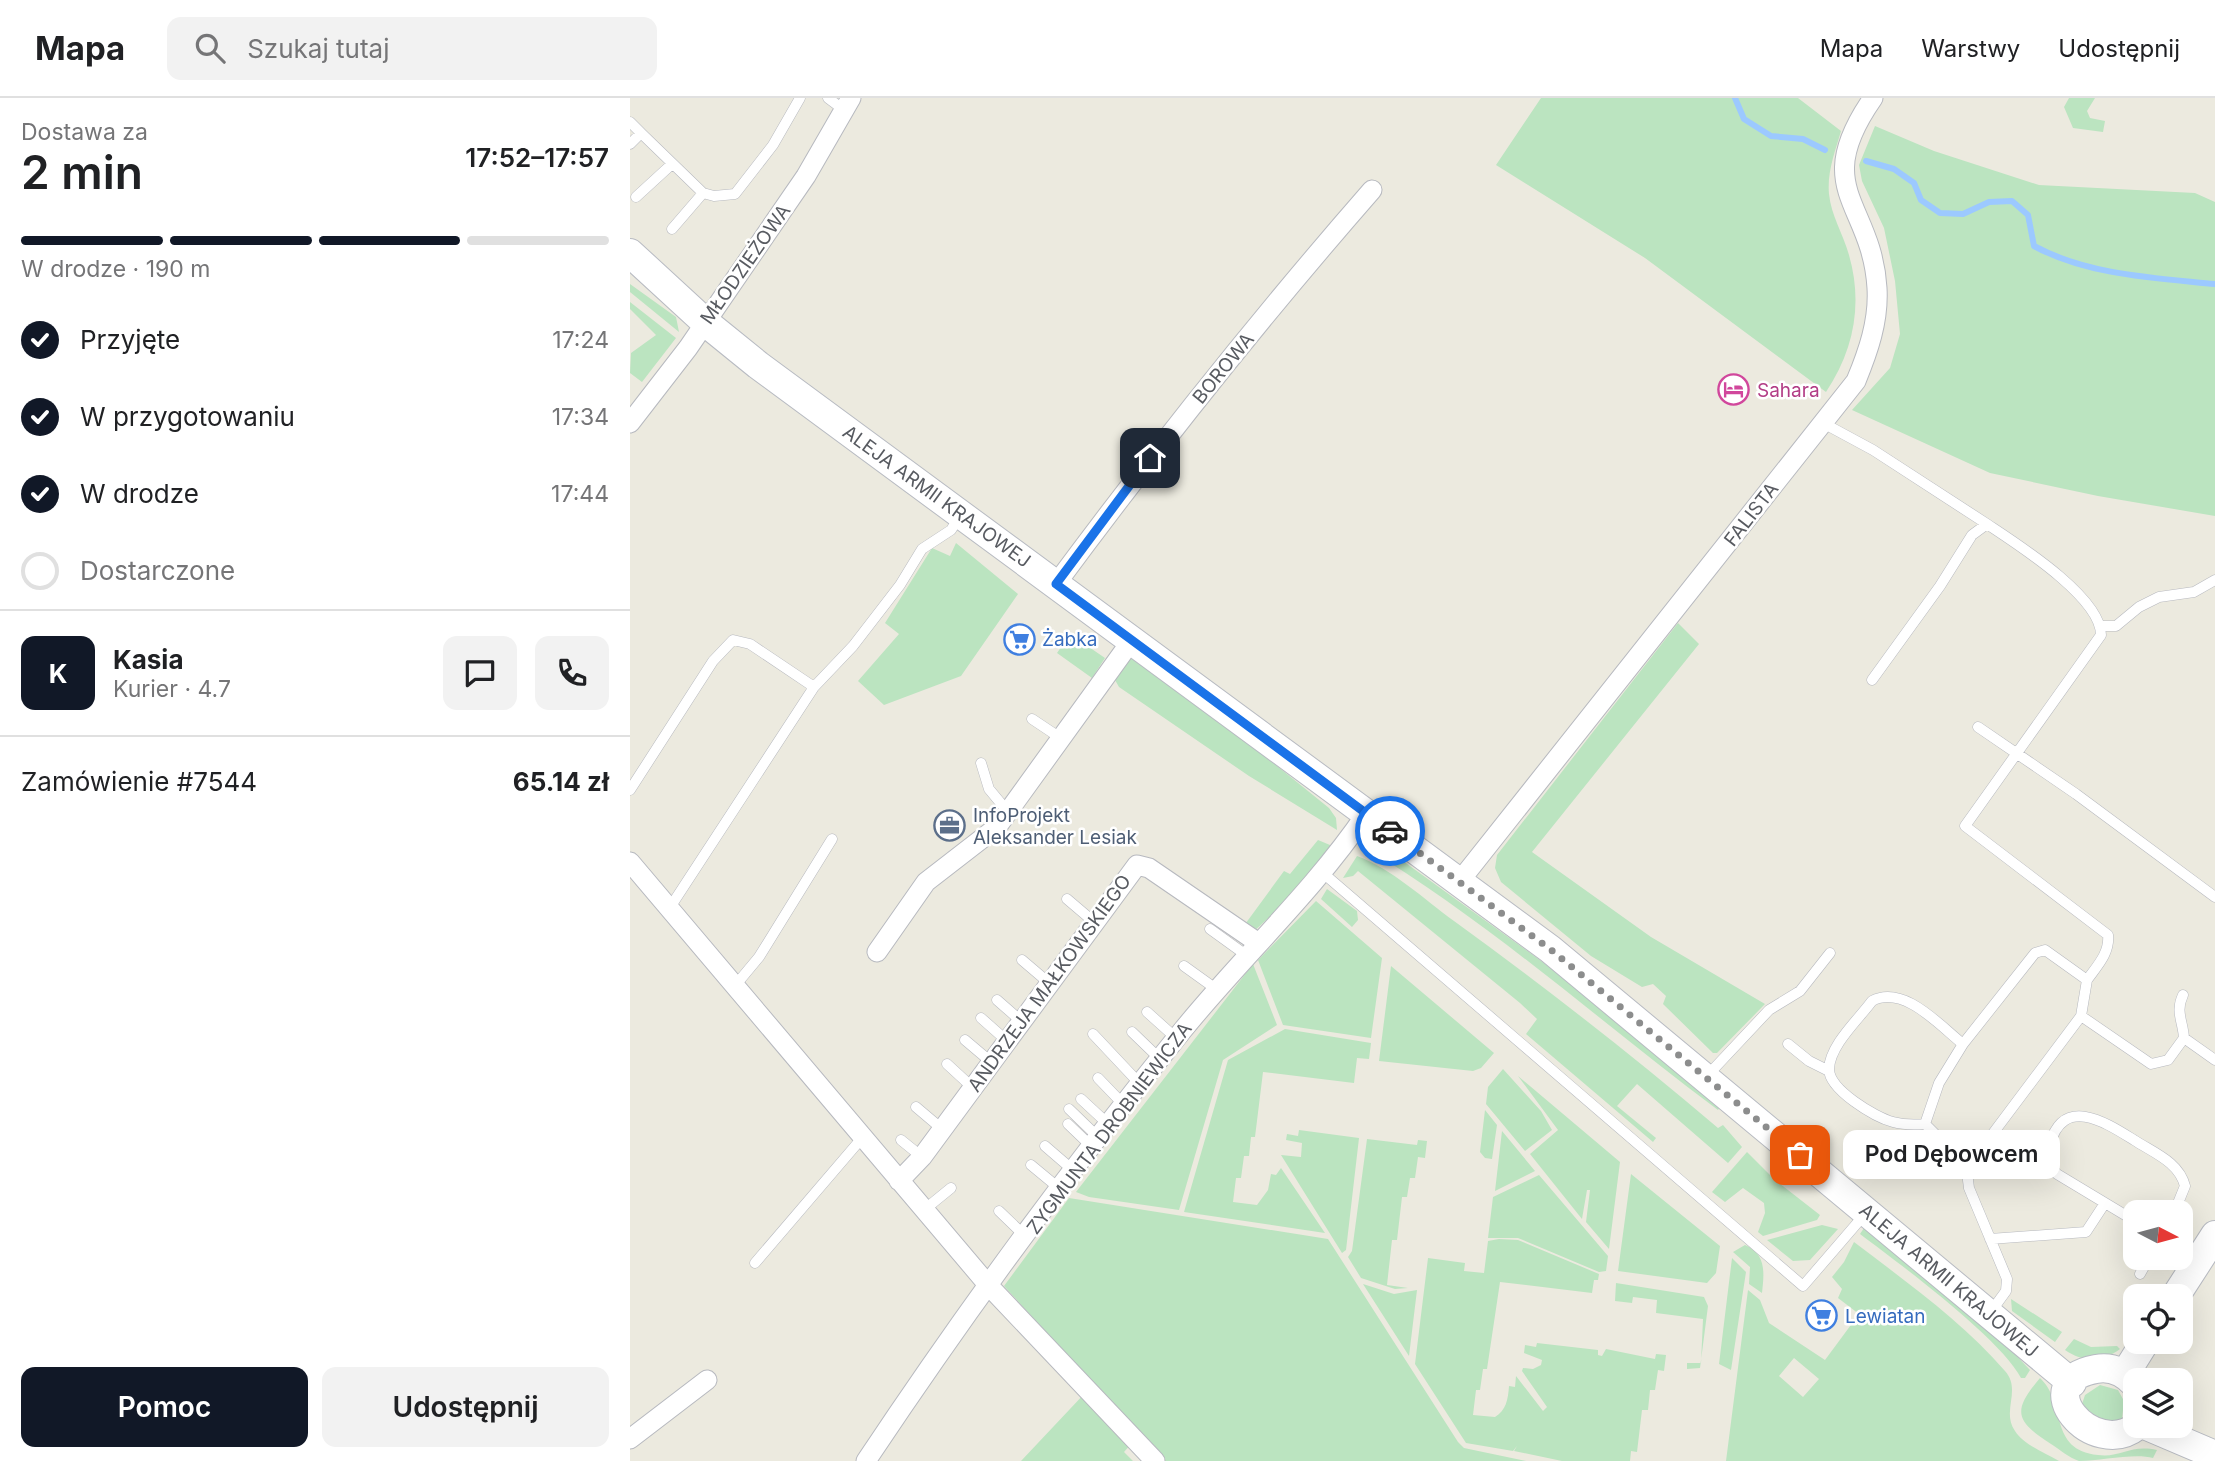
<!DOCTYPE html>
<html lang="pl">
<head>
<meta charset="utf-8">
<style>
  body { margin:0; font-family:Inter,sans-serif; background:#f2f2f2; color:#202124; height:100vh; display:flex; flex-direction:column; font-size:26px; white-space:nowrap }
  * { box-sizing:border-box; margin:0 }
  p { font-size:23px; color:#757577 }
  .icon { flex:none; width:38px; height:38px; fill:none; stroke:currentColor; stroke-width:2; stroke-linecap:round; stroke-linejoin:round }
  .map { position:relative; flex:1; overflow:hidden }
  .sheet { display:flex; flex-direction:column; background:#fff; width:630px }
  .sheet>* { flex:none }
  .needle { width:46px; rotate:96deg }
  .tools { position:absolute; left:1493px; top:1102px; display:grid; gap:14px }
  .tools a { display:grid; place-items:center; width:70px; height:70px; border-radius:14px; background:#fff; box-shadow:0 7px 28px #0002; font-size:35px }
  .pin { position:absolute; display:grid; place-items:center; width:60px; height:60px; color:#fff; margin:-30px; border-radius:14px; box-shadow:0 4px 10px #0006 }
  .courier { position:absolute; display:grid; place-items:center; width:70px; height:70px; margin:-35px; border:5px solid #1a73e8; border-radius:50%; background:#fff; color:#222; box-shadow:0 2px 9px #0007 }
  .bubble { position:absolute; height:49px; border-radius:14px; background:#fff; box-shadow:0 7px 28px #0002; font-size:23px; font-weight:600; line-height:49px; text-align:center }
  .overview em { font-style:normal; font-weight:600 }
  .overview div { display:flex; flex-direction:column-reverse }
  .overview { display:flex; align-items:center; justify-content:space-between; height:119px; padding:0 21px }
  h1 { font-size:46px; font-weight:600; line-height:52px }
  .bar { display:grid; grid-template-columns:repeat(4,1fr); gap:10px 7px; align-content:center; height:84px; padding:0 21px }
  .bar i { height:9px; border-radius:5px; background:#e0e0e0 }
  .bar .selected { background:#111827 }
  .bar p { grid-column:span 4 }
  .line { display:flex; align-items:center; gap:18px; padding:0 21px; border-top:2px solid #e0e0e0 }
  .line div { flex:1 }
  .round { display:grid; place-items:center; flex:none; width:74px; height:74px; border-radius:14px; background:#f2f2f2 }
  ol { padding:0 21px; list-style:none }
  li { display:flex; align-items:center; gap:21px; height:77px }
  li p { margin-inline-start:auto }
  li .icon { padding:7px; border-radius:50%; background:#111827; color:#fff; stroke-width:4 }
  li:last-child { color:#757577 }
  li i { width:38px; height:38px; border:4px solid #e0e0e0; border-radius:50% }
  .primary-button { display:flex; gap:14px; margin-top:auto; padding:14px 21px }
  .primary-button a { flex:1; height:80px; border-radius:14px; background:#111827; color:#fff; font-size:28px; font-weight:600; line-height:80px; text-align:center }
  .primary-button a+a { background:#f2f2f2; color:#202124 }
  header { display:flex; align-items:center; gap:42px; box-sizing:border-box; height:98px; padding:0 35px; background:#fff; border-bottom:2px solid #e0e0e0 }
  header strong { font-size:33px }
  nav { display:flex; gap:38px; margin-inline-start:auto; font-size:24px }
  .search { width:490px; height:63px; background:#f2f2f2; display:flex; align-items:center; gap:18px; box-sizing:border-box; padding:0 24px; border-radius:14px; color:#757577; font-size:26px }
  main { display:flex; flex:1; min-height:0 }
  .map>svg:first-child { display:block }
  .green { fill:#bbe4c0; fill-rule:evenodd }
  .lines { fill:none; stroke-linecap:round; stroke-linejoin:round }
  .stream { stroke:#9cc9ff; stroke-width:6 }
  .lane-casing { stroke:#b7b9bf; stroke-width:11 }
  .street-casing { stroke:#b7b9bf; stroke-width:21 }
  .secondary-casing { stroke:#b8bbc2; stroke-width:30 }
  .lane { stroke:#fff; stroke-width:10 }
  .street { stroke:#fff; stroke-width:19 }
  .secondary { stroke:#fff; stroke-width:28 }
  .done { stroke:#8c8d8d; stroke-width:7; stroke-dasharray:0 12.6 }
  .route { stroke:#1a73e8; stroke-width:9 }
  .labels { text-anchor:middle; stroke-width:5; stroke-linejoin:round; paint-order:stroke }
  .street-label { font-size:19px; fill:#585b61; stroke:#fff }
  .hotel-label { font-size:19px; fill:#b23c85; stroke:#fff; text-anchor:start }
  .shop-label { font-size:19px; fill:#366cbe; stroke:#fff; text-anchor:start }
  .service-label { font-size:19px; fill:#4e5e75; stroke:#fff; text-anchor:start }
</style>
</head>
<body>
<header>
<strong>Mapa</strong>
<div class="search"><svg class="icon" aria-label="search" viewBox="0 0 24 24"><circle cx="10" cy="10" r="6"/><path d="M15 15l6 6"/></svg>Szukaj tutaj</div>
<nav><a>Mapa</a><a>Warstwy</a><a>Udostępnij</a></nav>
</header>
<main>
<section class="sheet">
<div class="overview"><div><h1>2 min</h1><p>Dostawa za</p></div><em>17:52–17:57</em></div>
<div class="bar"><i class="selected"></i><i class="selected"></i><i class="selected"></i><i></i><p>W drodze · 190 m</p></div>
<ol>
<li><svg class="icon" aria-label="check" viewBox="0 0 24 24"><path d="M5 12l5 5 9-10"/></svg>Przyjęte<p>17:24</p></li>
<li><svg class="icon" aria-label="check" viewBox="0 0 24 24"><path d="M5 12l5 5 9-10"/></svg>W przygotowaniu<p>17:34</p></li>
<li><svg class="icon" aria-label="check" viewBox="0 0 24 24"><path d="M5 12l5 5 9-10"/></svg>W drodze<p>17:44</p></li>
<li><i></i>Dostarczone</li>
</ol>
<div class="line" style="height:126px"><b class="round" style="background:#111827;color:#fff">K</b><div><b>Kasia</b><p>Kurier · 4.7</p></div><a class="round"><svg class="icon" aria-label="chat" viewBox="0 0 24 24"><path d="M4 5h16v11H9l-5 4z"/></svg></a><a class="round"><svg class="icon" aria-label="phone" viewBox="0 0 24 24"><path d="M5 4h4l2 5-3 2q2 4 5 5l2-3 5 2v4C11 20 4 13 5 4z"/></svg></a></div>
<div class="line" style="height:91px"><div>Zamówienie #7544</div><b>65.14 zł</b></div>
<div class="primary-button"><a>Pomoc</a><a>Udostępnij</a></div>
</section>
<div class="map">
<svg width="1585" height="1363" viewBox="0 0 1585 1363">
  <rect width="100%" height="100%" fill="#eceadf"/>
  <!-- green -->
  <path class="green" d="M911,0H1168L1211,33C1205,54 1197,74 1199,96C1201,117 1213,136 1219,157C1233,206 1224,252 1196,294L1015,160L866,67Z
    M1439,0H1465L1457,13L1460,20L1475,23L1473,34L1443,30L1434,9Z
    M1245,28L1304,53L1409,87L1565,95L1585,104V418L1468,398L1360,375L1222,312L1260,270L1270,236L1265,183L1254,130L1232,83L1229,67Z
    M0,186L46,219L49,234L0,194Z
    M0,204L46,240L12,284L0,275L1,255L26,237L0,211Z
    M326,445L388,496L331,578L254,607L228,583L269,536L255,525L302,450L320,458Z
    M1048,525L1069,546L902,754L1021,839L1135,906L1087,955H1083L1033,906L1036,898L1023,886L1012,889L961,858L871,784L865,770L867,757Z
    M440,536L475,560L462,580L427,555Z
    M500,557L568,604L699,710L706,720L707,732L619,678L489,589L485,582Z
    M688,742L700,747C700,769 640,818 622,835L613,829L654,773L660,776Z
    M738,747L755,750L914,865L1091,1007L1088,1012C970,924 860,824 734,749Z
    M727,758C761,770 795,802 824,823C915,889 1002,957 1088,1030L1093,1027L1112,1049L1098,1065L1007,986L987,1008L1026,1040L1023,1044L896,936L907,921L890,905L728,773L723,778L713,780Z
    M697,791L727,813L728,822L722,829L691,801Z
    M686,803L752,860L741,940L653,927L628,862Z
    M623,866L647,927L593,962L549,1112L459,1099L446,1094Z
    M761,868L864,955L851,970L843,973L749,963Z
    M655,931L741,945L739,961L727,960L724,985L633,974L625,1039H621L619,1058H614L611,1080H606L603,1104L627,1107L638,1092L641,1076L646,1077L651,1070L695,1135L554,1114L598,962Z
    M873,971L911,1013L922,1032L895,1053L856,1006L858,989Z
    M888,978L990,1064L979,1151L956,1124L960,1092H957L952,1121L900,1056L928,1032Z
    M855,1012L867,1027L862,1061L855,1060L850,1054Z
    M669,1032L729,1040L716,1152L712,1155L651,1057L671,1059L672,1045L656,1042L657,1036L668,1038Z
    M872,1033L905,1073L865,1093Z
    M737,1041L787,1047L788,1042L797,1043L795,1060L788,1059L785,1080H780L777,1099H772L767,1142H762L757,1187L778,1190L765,1191L731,1180L718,1159L722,1153Z
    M1117,1054L1145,1082L1190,1117L1187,1122L1133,1138L1128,1134L1135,1115L1134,1105L1113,1090L1095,1104L1082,1094Z
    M1001,1076L1090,1148L1086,1175L1077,1185L988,1173Z
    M909,1077L978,1158L976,1173L969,1174L888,1140H858L863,1099Z
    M439,1100L698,1141L828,1344L834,1350L896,1363H534L374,1188Z
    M1192,1127L1208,1131L1180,1162L1163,1163L1137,1142Z
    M1234,1130L1381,1252L1400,1272L1395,1280H1391C1370,1240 1270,1166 1230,1136Z
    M869,1141L888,1142L969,1176L968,1182H964L962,1195L870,1184L857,1271H853L850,1292H846L843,1317L865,1319C876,1312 878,1302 879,1288L885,1289L886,1278L913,1313L917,1309L892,1273L893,1270L903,1271L911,1267L912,1262L894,1255L895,1247L906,1249L907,1245L968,1252V1257L972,1258L976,1251L1025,1261L1026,1256L1036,1257L1034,1273L1028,1272L1025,1292H1020L1018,1312H1012L1007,1354L1001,1353L1000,1363H932L884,1353L887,1348L883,1353L836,1345L785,1266L798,1160L835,1165L834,1173L854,1175L858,1143Z
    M1224,1144C1275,1183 1333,1224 1375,1273C1392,1292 1371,1313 1385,1333C1394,1347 1415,1355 1429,1363H1096L1118,1192L1130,1202L1139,1225L1195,1262L1229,1216L1208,1200L1212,1191L1202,1179L1214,1164ZM1164,1260L1189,1281L1173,1299L1149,1278Z
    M1115,1147C1137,1156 1134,1176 1132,1195L1119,1186L1120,1169L1103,1154Z
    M1102,1160L1116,1174L1101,1272L1089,1266Z
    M986,1185L1074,1199L1078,1208L1070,1270L1057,1271V1265H1071L1073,1221L1026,1215L1027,1202L1003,1199L1002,1205L985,1203Z
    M733,1186L764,1196L787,1192L779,1258Z
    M1381,1201L1432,1234L1425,1244L1382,1213Z
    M1444,1241L1461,1249L1487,1248L1490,1251C1472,1264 1454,1265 1435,1252Z
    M1410,1280C1437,1305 1418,1352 1468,1357C1491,1360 1500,1346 1527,1352L1523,1360C1504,1355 1471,1363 1449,1363C1439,1360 1429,1351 1421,1346C1385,1323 1382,1313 1410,1280Z
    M1470,1287L1488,1292L1494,1303L1492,1321L1482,1329L1451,1309L1455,1297Z
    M456,1294L502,1345L494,1354L503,1363H391Z"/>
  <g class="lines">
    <!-- stream -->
    <path class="stream" d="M1105,0L1114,21L1141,38L1173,41L1195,52
      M1236,63L1264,71L1284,85L1291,102L1310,115L1333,116L1359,104L1382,103L1398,117L1404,148C1457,177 1525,180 1585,186"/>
    <defs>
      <path id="lane" d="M198,0L214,12
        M0,24L11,35
        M0,46L11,35L73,95L84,98L105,96L143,47L170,0
        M6,99L42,66
        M42,131L73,95
        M1193,325L1243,352L1357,426
        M1471,528H1486L1509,509L1529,499L1564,494L1585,482
        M1242,582L1310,488L1342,437L1357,426C1387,446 1471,499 1471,537L1335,728L1478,837C1480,855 1467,868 1457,882
        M402,621L432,641
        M1348,629L1446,696L1585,799
        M351,665L359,691L378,714
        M0,692L83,563L103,542L120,546L184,589
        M693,775L1173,1188L1235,1116
        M437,801L464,824
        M39,811L184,589L223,548L270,487L292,451L321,432L330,418
        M580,831L616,857
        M392,862L419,885
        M554,868L586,891
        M104,889L129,859L202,741
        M1553,897C1545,914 1553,923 1554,940
        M367,902L391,923
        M517,914L546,940
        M1451,918L1521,966L1538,962L1554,940L1585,962
        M351,920L377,943
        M502,934L530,961
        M463,936L510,986
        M335,942L361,964
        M1158,946L1179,963L1199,973
        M1333,946L1405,855L1415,852L1457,882L1451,918L1352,1050L1336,1067
        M317,966L342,989
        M1077,978L1139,912L1170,893L1200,855
        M468,980L494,1007
        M451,1001L478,1026
        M286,1009L312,1031
        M439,1011L469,1040
        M438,1026L462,1049
        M1295,1026L1309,985L1333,946C1310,928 1274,886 1242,903C1228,922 1200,947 1199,971C1199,992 1245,1019 1263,1024C1274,1027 1284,1027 1295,1026L1336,1067L1339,1090L1377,1181L1376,1193L1360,1215
        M271,1042L292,1059
        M415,1048L444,1073
        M401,1067L430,1091
        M294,1112L321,1090
        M369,1113L396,1139
        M1505,1123L1427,1076C1419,1067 1417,1059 1420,1046C1434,996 1478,1026 1504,1042C1524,1055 1549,1064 1555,1088L1544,1115
        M1360,1141L1456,1134L1475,1105
        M125,1165L232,1040
        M1510,1176L1519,1160"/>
      <path id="street" d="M0,325L58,250L176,78L221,0
        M426,486C526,351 631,219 742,92
        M0,764L359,1188L525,1363
        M829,784L1226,283C1238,254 1249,223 1247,190C1242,104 1179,92 1243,0
        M247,854L296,784L367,729L502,542
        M269,1083L292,1059L507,767L519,770L627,844
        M0,1341L77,1282
        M236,1363C334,1216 440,1071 552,933C612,859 683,794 736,716"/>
      <path id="secondary" d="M0,155L75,224L128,267L920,851L1442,1285
        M1545,1199L1585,1137
        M1495,1276L1515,1244
        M1505,1286C1495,1275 1482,1268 1466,1271C1395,1284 1463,1363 1507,1328
        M1517,1328L1585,1357"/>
    </defs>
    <!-- lane casing -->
    <use href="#lane" class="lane-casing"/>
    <!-- street casing -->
    <use href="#street" class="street-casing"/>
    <!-- secondary casing -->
    <use href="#secondary" class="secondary-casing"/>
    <!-- lane -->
    <use href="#lane" class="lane"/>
    <!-- street -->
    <use href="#street" class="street"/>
    <!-- secondary -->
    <use href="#secondary" class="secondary"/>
  </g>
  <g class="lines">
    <!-- done -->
    <path class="done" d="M760,733L920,851L1170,1057"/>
    <!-- route -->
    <path class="route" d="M520,360L426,486L760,733"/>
  </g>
  <!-- icons -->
  <defs>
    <symbol id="hotel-ring" viewBox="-11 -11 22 22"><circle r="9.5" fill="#fff" stroke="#d1479c" stroke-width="1.5"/><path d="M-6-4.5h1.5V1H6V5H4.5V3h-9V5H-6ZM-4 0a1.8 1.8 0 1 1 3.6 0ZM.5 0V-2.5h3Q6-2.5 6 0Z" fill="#d1479c"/></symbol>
    <symbol id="supermarket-ring" viewBox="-11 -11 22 22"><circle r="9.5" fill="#fff" stroke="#3f7fe0" stroke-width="1.5"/><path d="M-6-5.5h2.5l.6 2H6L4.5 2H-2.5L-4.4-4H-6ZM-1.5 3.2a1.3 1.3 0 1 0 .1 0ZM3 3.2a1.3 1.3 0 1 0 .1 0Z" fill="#3f7fe0"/></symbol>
    <symbol id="office-ring" viewBox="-11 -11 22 22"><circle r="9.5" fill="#fff" stroke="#5c6f8a" stroke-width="1.5"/><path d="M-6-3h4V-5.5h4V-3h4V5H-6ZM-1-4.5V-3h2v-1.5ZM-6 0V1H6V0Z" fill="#5c6f8a"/></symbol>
  </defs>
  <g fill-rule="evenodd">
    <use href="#hotel-ring" x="1086" y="274" width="35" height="35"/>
    <use href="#supermarket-ring" x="372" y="524" width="35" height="35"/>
    <use href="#office-ring" x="302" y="710" width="35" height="35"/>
    <use href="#supermarket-ring" x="1174" y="1200" width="35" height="35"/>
  </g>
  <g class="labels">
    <!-- street labels -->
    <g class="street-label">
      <text transform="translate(115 166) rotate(-55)" y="7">MŁODZIEŻOWA</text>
      <text transform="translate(593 270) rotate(-51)" y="7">BOROWA</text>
      <text transform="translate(307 398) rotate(36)" y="7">ALEJA ARMII KRAJOWEJ</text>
      <text transform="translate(1121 416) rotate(-52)" y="7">FALISTA</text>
      <text transform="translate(419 885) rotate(-54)" y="7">ANDRZEJA MAŁKOWSKIEGO</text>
      <text transform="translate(479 1030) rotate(-53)" y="7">ZYGMUNTA DROBNIEWICZA</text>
      <text transform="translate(1319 1182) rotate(40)" y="7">ALEJA ARMII KRAJOWEJ</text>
    </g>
    <!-- hotel labels -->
    <g class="hotel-label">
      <text x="1127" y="299">Sahara</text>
    </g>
    <!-- shop labels -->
    <g class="shop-label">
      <text x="412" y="548">Żabka</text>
      <text x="1215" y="1225">Lewiatan</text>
    </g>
    <!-- service labels -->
    <g class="service-label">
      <text x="343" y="724">InfoProjekt<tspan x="343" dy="22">Aleksander Lesiak</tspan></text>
    </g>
  </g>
</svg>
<div class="tools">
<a><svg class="needle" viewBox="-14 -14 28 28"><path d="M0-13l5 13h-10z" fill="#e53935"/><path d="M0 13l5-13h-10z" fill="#757577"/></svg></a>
<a><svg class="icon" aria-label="locate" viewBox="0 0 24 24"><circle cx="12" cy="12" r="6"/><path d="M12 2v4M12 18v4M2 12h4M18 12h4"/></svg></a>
<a><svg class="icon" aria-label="layers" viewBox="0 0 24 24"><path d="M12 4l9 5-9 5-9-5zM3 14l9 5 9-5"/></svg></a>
</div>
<div class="pin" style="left:1170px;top:1057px;background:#ea580c"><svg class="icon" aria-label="bag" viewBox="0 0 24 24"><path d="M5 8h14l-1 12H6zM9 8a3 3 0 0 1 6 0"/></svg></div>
<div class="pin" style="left:520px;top:360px;background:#1f2937"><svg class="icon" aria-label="home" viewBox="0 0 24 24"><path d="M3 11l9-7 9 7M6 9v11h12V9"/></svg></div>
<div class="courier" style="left:760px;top:733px"><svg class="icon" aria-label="car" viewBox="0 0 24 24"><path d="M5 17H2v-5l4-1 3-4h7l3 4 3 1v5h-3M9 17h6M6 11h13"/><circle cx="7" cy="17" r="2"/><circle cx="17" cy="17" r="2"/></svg></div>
<div class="bubble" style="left:1213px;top:1032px;width:217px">Pod Dębowcem</div>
</div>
</main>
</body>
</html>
